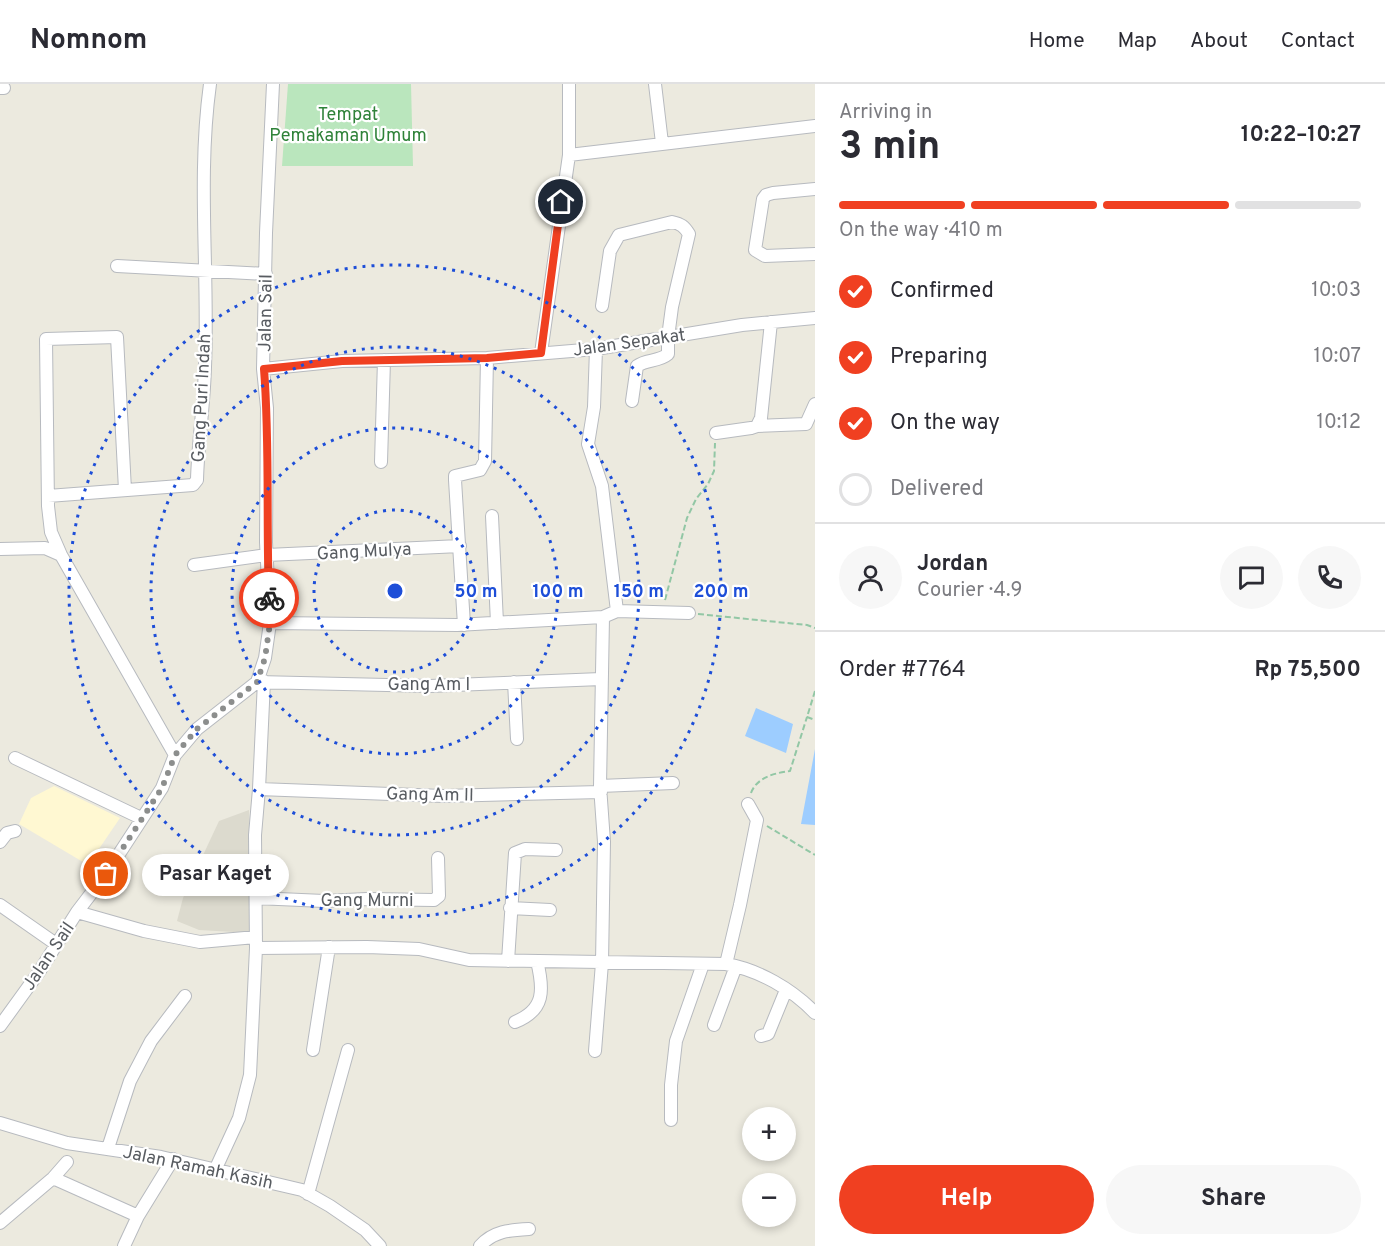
<!DOCTYPE html>
<html lang="en">
<head>
<meta charset="utf-8">
<style>
  body { margin:0; font-family:Overpass,sans-serif; background:#f7f7f7; color:#2b2b33; height:100vh; display:flex; flex-direction:column; font-size:22px; white-space:nowrap }
  * { box-sizing:border-box; margin:0 }
  p { font-size:20px; color:#7c7c81 }
  .icon { flex:none; width:33px; height:33px; fill:none; stroke:currentColor; stroke-width:2; stroke-linecap:round; stroke-linejoin:round }
  .map { position:relative; flex:1; overflow:hidden }
  .drawer { display:flex; flex-direction:column; background:#fff; width:570px }
  .drawer>* { flex:none }
  .buttons { position:absolute; left:742px; top:1023px; display:grid; gap:12px }
  .buttons a { display:grid; place-items:center; width:54px; height:54px; border-radius:50%; background:#fff; box-shadow:0 3px 9px #0003; font-size:30px }
  .pin { position:absolute; display:grid; place-items:center; width:51px; height:51px; color:#fff; margin:-26px; border:3px solid #fff; border-radius:50%; box-shadow:0 2px 6px #0007 }
  .courier { position:absolute; display:grid; place-items:center; width:60px; height:60px; margin:-30px; border:4px solid #f04021; border-radius:50%; background:#fff; color:#222; box-shadow:0 2px 8px #0007 }
  .bubble { position:absolute; height:42px; border-radius:21px; background:#fff; box-shadow:0 3px 9px #0003; font-size:20px; font-weight:700; line-height:42px; text-align:center }
  .head em { font-style:normal; font-weight:700 }
  .head div { display:flex; flex-direction:column-reverse }
  .head { display:flex; align-items:center; justify-content:space-between; height:102px; padding:0 24px }
  h1 { font-size:39px; font-weight:700; line-height:45px }
  .bar { display:grid; grid-template-columns:repeat(4,1fr); gap:9px 6px; align-content:center; height:72px; padding:0 24px }
  .bar i { height:8px; border-radius:4px; background:#e1e1e2 }
  .bar .current { background:#f04021 }
  .bar p { grid-column:span 4 }
  .line { display:flex; align-items:center; gap:15px; padding:0 24px; border-top:2px solid #e1e1e2 }
  .line div { flex:1 }
  .round { display:grid; place-items:center; flex:none; width:63px; height:63px; border-radius:32px; background:#f7f7f7 }
  ol { padding:0 24px; list-style:none }
  li { display:flex; align-items:center; gap:18px; height:66px }
  li p { margin-inline-start:auto }
  li .icon { padding:6px; border-radius:50%; background:#f04021; color:#fff; stroke-width:4 }
  li:last-child { color:#7c7c81 }
  li i { width:33px; height:33px; border:3px solid #e1e1e2; border-radius:50% }
  .primary-button { display:flex; gap:12px; margin-top:auto; padding:12px 24px }
  .primary-button a { flex:1; height:69px; border-radius:36px; background:#f04021; color:#fff; font-size:24px; font-weight:700; line-height:69px; text-align:center }
  .primary-button a+a { background:#f7f7f7; color:#2b2b33 }
  header { display:flex; align-items:center; gap:36px; box-sizing:border-box; height:84px; padding:0 30px; background:#fff; border-bottom:2px solid #e1e1e2 }
  header strong { font-size:28px }
  nav { display:flex; gap:33px; margin-inline-start:auto; font-size:21px }
  main { display:flex; flex:1; min-height:0 }
  .map>svg:first-child { display:block }
  .commercial { fill:#fff8d2 }
  .education { fill:#dcdace }
  .green { fill:#bae6bd }
  .water { fill:#9dcdff }
  .lines { fill:none; stroke-linecap:round; stroke-linejoin:round }
  .minor-casing { stroke:#b7babf; stroke-width:14 }
  .path { stroke:#92c7a5; stroke-width:2; stroke-dasharray:6 3; stroke-linecap:butt }
  .minor { stroke:#fff; stroke-width:12 }
  .done { stroke:#8c8e8d; stroke-width:6; stroke-dasharray:0 10.8 }
  .route { stroke:#f04021; stroke-width:8 }
  .ring { fill:none; stroke:#1d4ed8; stroke-width:3; stroke-dasharray:3 6 }
  .labels { text-anchor:middle; stroke-width:4.5; stroke-linejoin:round; paint-order:stroke }
  .park-label { font-size:18px; fill:#2f8239; stroke:#fff }
  .street-label { font-size:18px; fill:#585c61; stroke:#fff }
  .centre { fill:#1d4ed8; stroke:#fff; stroke-width:3 }
  .ring-label { font-size:18px; text-anchor:middle; font-weight:bold; fill:#1d4ed8; stroke:#fff; stroke-width:4.5; stroke-linejoin:round; paint-order:stroke }
</style>
</head>
<body>
<header>
<strong>Nomnom</strong>
<nav><a>Home</a><a>Map</a><a>About</a><a>Contact</a></nav>
</header>
<main>
<div class="map">
<svg width="815" height="1162" viewBox="0 0 815 1162">
  <rect width="100%" height="100%" fill="#eceadf"/>
  <!-- commercial -->
  <path class="commercial" d="M54,702L120,734L88,781L19,740L31,714Z"/>
  <!-- education -->
  <path class="education" d="M249,726L251,849L199,846L177,837L183,814L219,737Z"/>
  <!-- green -->
  <path class="green" d="M288,0H411L413,82H282Z"/>
  <!-- water -->
  <path class="water" d="M756,624L793,640L786,669L745,652Z
    M815,665V741L801,740Z"/>
  <g class="lines">
    <defs>
      <path id="minor" d="M655,0L662,59
        M0,4H4
        M569,71L815,42
        M815,105L773,109L766,111L763,115L755,166L765,172L815,170
        M117,182L266,190
        M602,222L610,167L619,151L672,138C681,140 684,142 689,150L672,223L668,253V270C659,278 646,275 637,282L632,317
        M596,265L594,323L588,360L602,402L617,527
        M541,269L569,71V0
        M263,285L342,277L487,274L596,265L742,241L815,234
        M757,342L806,340L815,320
        M716,349L751,344L757,342L761,334L771,238
        M381,378L384,276
        M48,412L193,401L197,396C198,358 204,321 205,283C209,189 197,94 210,0
        M492,432L497,539
        M0,465L45,464L61,471L175,671
        M61,471L51,448L48,422L46,255L117,253L125,406
        M194,481L267,471L460,462
        M270,539L457,541L603,533L617,527L689,529
        M464,541L455,396V392L480,386L485,377L487,274
        M257,598L430,602L601,595
        M514,598L517,655
        M15,674L141,734
        M600,702L673,699
        M259,705L443,712L601,708
        M0,758L7,749L15,747
        M256,814L324,817L367,815L434,816L439,812L438,774
        M0,821L56,860
        M510,824L550,826
        M77,828L144,847L200,858L256,853
        M256,864L367,863L419,865L469,876L726,880C759,886 792,905 815,929
        M508,877L515,769L525,765L556,766
        M726,880L740,821L757,736L748,720
        M515,938C545,926 544,906 537,877
        M714,941L736,882
        M0,942L39,888L77,828L106,790L162,704L175,671L197,645L257,598L265,574L270,539L266,458L267,324L263,285L266,149L273,0
        M761,952L768,950L786,906
        M313,966L329,863
        M595,967L602,879L604,758L600,702L603,533
        M671,1036V1001L676,957L703,880
        M0,1039L67,1059L161,1073L302,1106L330,1122L365,1146L380,1162
        M108,1064L130,997L151,957L185,912
        M216,1084L239,1034L250,991L256,864L255,751L259,705L264,597
        M53,1094L138,1132L124,1162
        M308,1110L348,966
        M138,1132L173,1075
        M0,1139L53,1094L67,1078
        M480,1162C493,1147 510,1146 529,1145"/>
    </defs>
    <!-- minor casing -->
    <use href="#minor" class="minor-casing"/>
    <!-- path -->
    <path class="path" d="M665,516L687,434L696,415L708,400L714,387L715,359
      M698,530L807,541L815,544
      M815,607L807,633L815,636
      M751,709C757,693 775,689 790,687L807,633
      M767,742L815,771"/>
    <!-- minor -->
    <use href="#minor" class="minor"/>
  </g>
  <g class="lines">
    <!-- done -->
    <path class="done" d="M106,790L162,704L175,671L197,645L257,598L265,574L270,539L269,514"/>
    <!-- route -->
    <path class="route" d="M269,514C266,438 270,361 264,285L342,277L487,274L541,269L561,118"/>
  </g>
  <!-- distance rings -->
  <g class="ring">
    <circle cx="395" cy="507" r="81"/>
    <circle cx="395" cy="507" r="163"/>
    <circle cx="395" cy="507" r="244"/>
    <circle cx="395" cy="507" r="326"/>
  </g>
  <g class="labels">
    <!-- park labels -->
    <g class="park-label">
      <text x="348" y="36">Tempat<tspan x="348" dy="21">Pemakaman Umum</tspan></text>
    </g>
    <!-- street labels -->
    <g class="street-label">
      <text transform="translate(265 229) rotate(-89)" y="6">Jalan Sail</text>
      <text transform="translate(629 258) rotate(-8)" y="6">Jalan Sepakat</text>
      <text transform="translate(201 314) rotate(-87)" y="6">Gang Puri Indah</text>
      <text transform="translate(364 467) rotate(-3)" y="6">Gang Mulya</text>
      <text x="429" y="606">Gang Am I</text>
      <text transform="translate(430 710) rotate(1)" y="6">Gang Am II</text>
      <text x="367" y="822">Gang Murni</text>
      <text transform="translate(48 872) rotate(-56)" y="6">Jalan Sail</text>
      <text transform="translate(198 1083) rotate(12)" y="6">Jalan Ramah Kasih</text>
    </g>
  </g>
  <circle cx="395" cy="507" r="9" class="centre"/>
  <g class="ring-label">
    <text x="476" y="513">50 m</text>
    <text x="558" y="513">100 m</text>
    <text x="639" y="513">150 m</text>
    <text x="721" y="513">200 m</text>
  </g>
</svg>
<div class="buttons">
<a>+</a>
<a>−</a>
</div>
<div class="pin" style="left:106px;top:790px;background:#ea580c"><svg class="icon" aria-label="bag" viewBox="0 0 24 24"><path d="M5 8h14l-1 12H6zM9 8a3 3 0 0 1 6 0"/></svg></div>
<div class="pin" style="left:561px;top:118px;background:#1f2937"><svg class="icon" aria-label="home" viewBox="0 0 24 24"><path d="M3 11l9-7 9 7M6 9v11h12V9"/></svg></div>
<div class="courier" style="left:269px;top:514px"><svg class="icon" aria-label="bike" viewBox="0 0 24 24"><circle cx="6" cy="16" r="4"/><circle cx="18" cy="16" r="4"/><path d="M6 16l4-8h5l3 8M10 8l3 8H6M13 5h3"/></svg></div>
<div class="bubble" style="left:142px;top:770px;width:147px">Pasar Kaget</div>
</div>
<section class="drawer">
<div class="head"><div><h1>3 min</h1><p>Arriving in</p></div><em>10:22–10:27</em></div>
<div class="bar"><i class="current"></i><i class="current"></i><i class="current"></i><i></i><p>On the way · 410 m</p></div>
<ol>
<li><svg class="icon" aria-label="check" viewBox="0 0 24 24"><path d="M5 12l5 5 9-10"/></svg>Confirmed<p>10:03</p></li>
<li><svg class="icon" aria-label="check" viewBox="0 0 24 24"><path d="M5 12l5 5 9-10"/></svg>Preparing<p>10:07</p></li>
<li><svg class="icon" aria-label="check" viewBox="0 0 24 24"><path d="M5 12l5 5 9-10"/></svg>On the way<p>10:12</p></li>
<li><i></i>Delivered</li>
</ol>
<div class="line" style="height:108px"><a class="round"><svg class="icon" aria-label="person" viewBox="0 0 24 24"><circle cx="12" cy="8" r="4"/><path d="M4 21q1-7 8-7t8 7"/></svg></a><div><b>Jordan</b><p>Courier · 4.9</p></div><a class="round"><svg class="icon" aria-label="chat" viewBox="0 0 24 24"><path d="M4 5h16v11H9l-5 4z"/></svg></a><a class="round"><svg class="icon" aria-label="phone" viewBox="0 0 24 24"><path d="M5 4h4l2 5-3 2q2 4 5 5l2-3 5 2v4C11 20 4 13 5 4z"/></svg></a></div>
<div class="line" style="height:78px"><div>Order #7764</div><b>Rp 75,500</b></div>
<div class="primary-button"><a>Help</a><a>Share</a></div>
</section>
</main>
</body>
</html>
